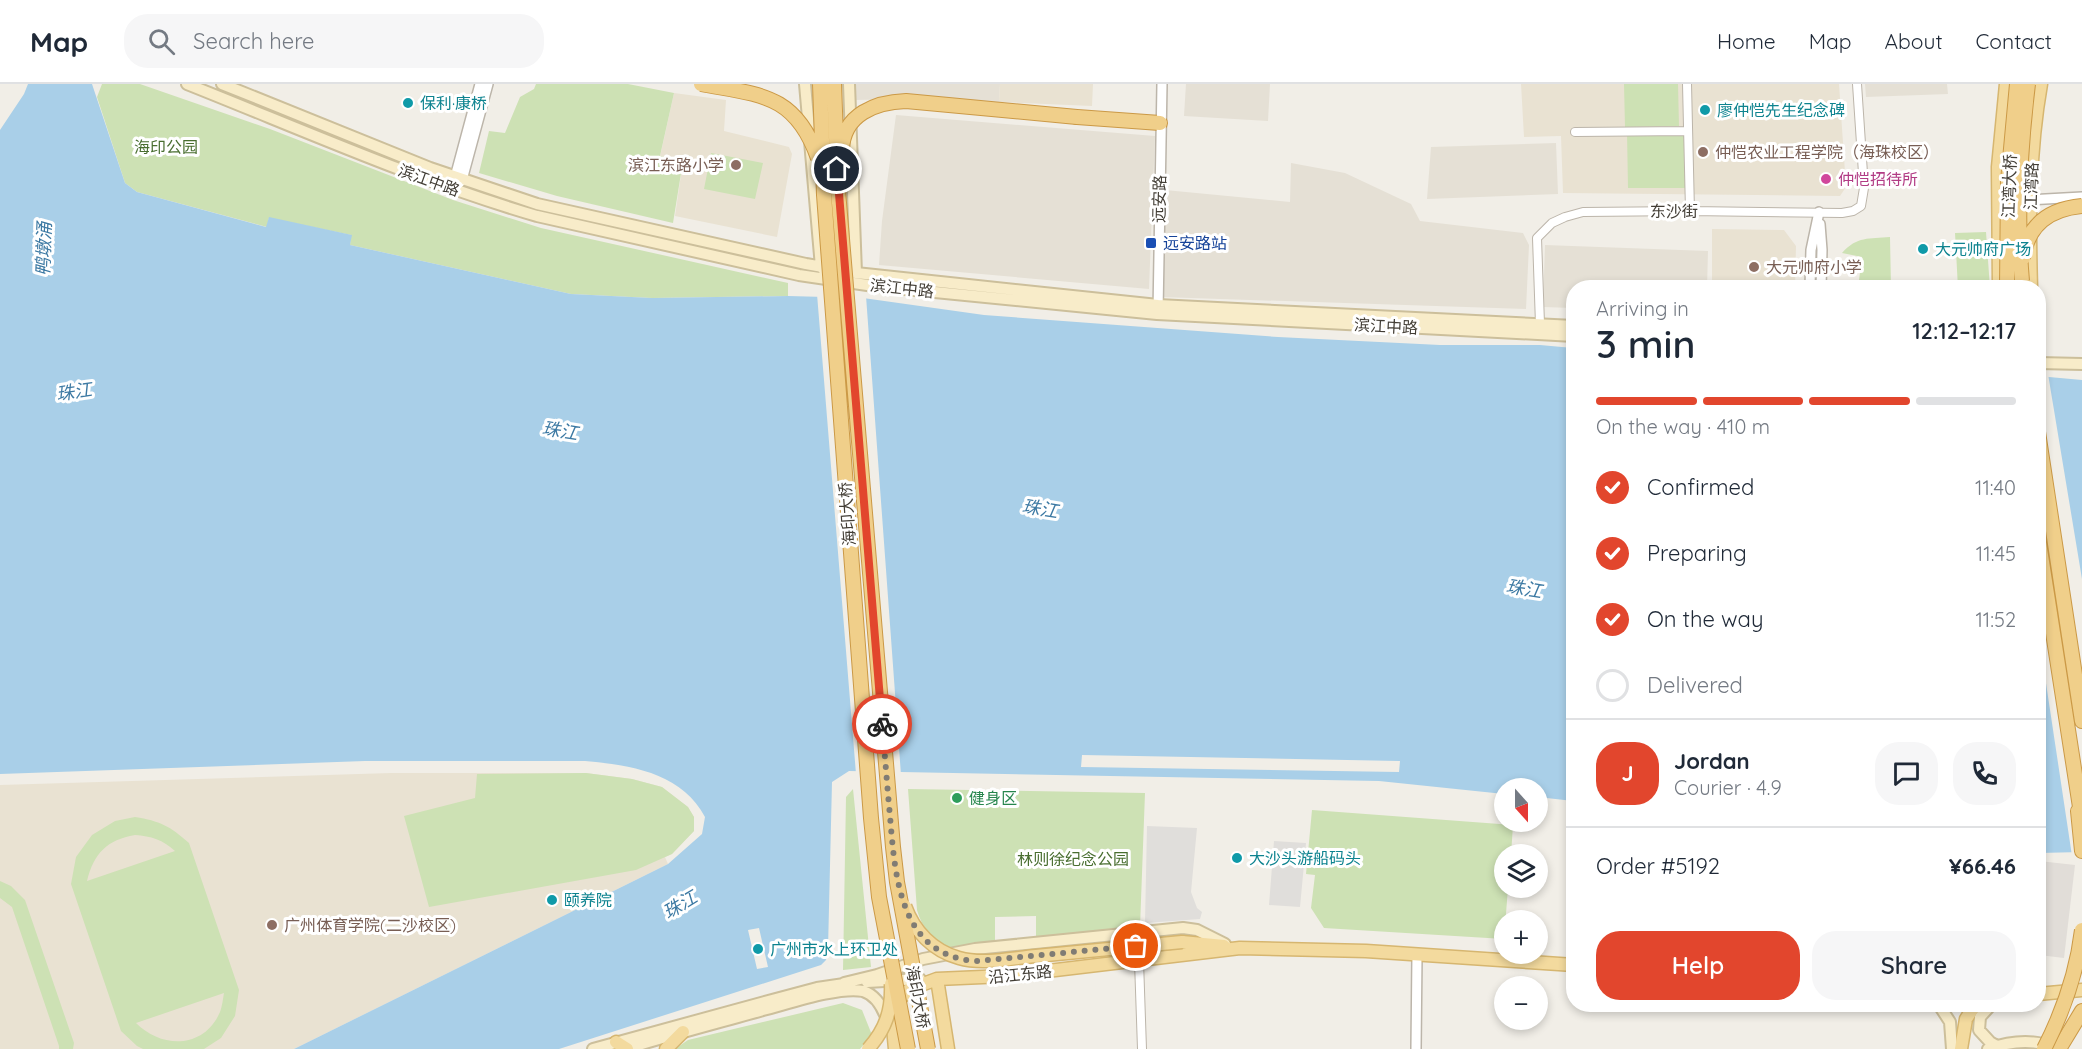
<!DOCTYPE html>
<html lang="en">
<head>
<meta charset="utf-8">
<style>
  body { margin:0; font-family:Quicksand,"Noto Sans SC",sans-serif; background:#f6f6f7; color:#1f2937; height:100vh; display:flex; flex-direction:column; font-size:22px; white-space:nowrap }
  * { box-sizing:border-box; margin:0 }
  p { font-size:20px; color:#747a83 }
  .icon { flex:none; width:33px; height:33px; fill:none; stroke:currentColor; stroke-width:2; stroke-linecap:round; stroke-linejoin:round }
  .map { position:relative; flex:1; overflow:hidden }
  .panel { position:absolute; left:1566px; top:196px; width:480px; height:732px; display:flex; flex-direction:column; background:#fff; border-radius:24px; box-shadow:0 3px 9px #0003 }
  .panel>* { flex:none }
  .needle { width:39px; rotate:159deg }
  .fabs { position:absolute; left:1494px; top:694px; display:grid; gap:12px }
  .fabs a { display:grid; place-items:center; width:54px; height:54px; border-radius:50%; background:#fff; box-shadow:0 3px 9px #0003; font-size:30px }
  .pin { position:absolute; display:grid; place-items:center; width:51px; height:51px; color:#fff; margin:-26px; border:3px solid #fff; border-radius:50%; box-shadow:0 2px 6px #0007 }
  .courier { position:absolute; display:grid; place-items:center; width:60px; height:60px; margin:-30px; border:4px solid #e2462d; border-radius:50%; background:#fff; color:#222; box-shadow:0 2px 8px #0007 }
  .summary em { font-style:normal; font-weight:600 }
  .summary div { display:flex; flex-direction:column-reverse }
  .summary { display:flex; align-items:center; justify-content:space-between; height:102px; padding:0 30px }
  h1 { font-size:39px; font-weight:600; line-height:45px }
  .bar { display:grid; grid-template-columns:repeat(4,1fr); gap:9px 6px; align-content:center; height:72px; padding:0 30px }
  .bar i { height:8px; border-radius:4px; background:#e0e1e3 }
  .bar .selected { background:#e2462d }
  .bar p { grid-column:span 4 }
  .line { display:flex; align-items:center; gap:15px; padding:0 30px; border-top:2px solid #e0e1e3 }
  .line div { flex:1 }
  .round { display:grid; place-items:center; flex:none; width:63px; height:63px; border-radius:24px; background:#f6f6f7 }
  ol { padding:0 30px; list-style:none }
  li { display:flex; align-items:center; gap:18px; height:66px }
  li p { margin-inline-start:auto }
  li .icon { padding:6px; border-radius:50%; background:#e2462d; color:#fff; stroke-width:4 }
  li:last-child { color:#747a83 }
  li i { width:33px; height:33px; border:3px solid #e0e1e3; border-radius:50% }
  .action { display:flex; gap:12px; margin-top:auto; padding:12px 30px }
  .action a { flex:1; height:69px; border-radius:24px; background:#e2462d; color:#fff; font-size:24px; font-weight:600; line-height:69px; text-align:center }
  .action a+a { background:#f6f6f7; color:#1f2937 }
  header { display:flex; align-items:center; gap:36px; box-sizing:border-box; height:84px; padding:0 30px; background:#fff; border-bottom:2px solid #e0e1e3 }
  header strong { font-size:28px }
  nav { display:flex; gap:33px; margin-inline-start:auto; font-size:21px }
  .search { width:420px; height:54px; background:#f6f6f7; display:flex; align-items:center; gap:15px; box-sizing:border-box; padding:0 21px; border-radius:24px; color:#747a83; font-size:22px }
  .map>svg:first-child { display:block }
  .residential { fill:#e5e0d5 }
  .industrial { fill:#e1ddd8 }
  .education { fill:#e9e2d2 }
  .green { fill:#cde1b4; fill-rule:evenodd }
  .parking { fill:#e0dedb }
  .water { fill:#a9cfe8 }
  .pier { fill:#f1eee7 }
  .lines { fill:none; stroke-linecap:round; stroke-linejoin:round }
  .minor-casing { stroke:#bcb5aa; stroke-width:10 }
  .tertiary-casing { stroke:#bcb5aa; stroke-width:12 }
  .secondary-casing { stroke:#ccbf9b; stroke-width:14 }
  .primary-casing { stroke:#d6b670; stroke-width:15 }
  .trunk-casing { stroke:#cb9946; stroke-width:16 }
  .minor { stroke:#fff; stroke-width:8 }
  .tertiary { stroke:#fff; stroke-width:9 }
  .secondary { stroke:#f8ecc9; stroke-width:10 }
  .primary { stroke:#f3da9e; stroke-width:12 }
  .trunk { stroke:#f0cf8a; stroke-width:14 }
  .primary-bridge-casing { stroke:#d6b670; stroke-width:15; stroke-linecap:butt }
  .trunk-bridge-casing { stroke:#cb9946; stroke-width:16; stroke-linecap:butt }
  .primary-bridge { stroke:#f3da9e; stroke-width:12 }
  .trunk-bridge { stroke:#f0cf8a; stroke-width:14 }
  .done { stroke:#807c74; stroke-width:6; stroke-dasharray:0 10.8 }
  .route { stroke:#e2462d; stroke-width:8 }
  .culture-dot { fill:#0f9aa8; stroke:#fff; stroke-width:2 }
  .education-dot { fill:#8d6e63; stroke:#fff; stroke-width:2 }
  .hotel-dot { fill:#d1479c; stroke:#fff; stroke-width:2 }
  .transit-dot { fill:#1a4fb4; stroke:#fff; stroke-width:2 }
  .leisure-dot { fill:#2e9e5b; stroke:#fff; stroke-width:2 }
  .labels { text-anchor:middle; stroke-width:6; stroke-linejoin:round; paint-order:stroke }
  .culture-label { font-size:16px; fill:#0d838f; stroke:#fff; text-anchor:start }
  .park-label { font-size:16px; fill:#496e30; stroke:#fff }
  .education-label { font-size:16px; fill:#785e54; stroke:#fff; text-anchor:start }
  .hotel-label { font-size:16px; fill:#b23c85; stroke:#fff; text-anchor:start }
  .street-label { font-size:16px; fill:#433e36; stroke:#fff }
  .transit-label { font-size:16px; fill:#164399; stroke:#fff; text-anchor:start }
  .leisure-label { font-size:16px; fill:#27864d; stroke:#fff; text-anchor:start }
  .water-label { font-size:18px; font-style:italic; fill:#3c79a3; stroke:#fff }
</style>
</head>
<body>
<header>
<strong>Map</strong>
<div class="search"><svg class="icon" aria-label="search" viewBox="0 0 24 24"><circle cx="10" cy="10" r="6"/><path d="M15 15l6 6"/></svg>Search here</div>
<nav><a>Home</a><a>Map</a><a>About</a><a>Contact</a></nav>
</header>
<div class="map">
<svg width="2082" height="965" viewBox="0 0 2082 965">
  <rect width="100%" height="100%" fill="#f1eee7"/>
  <!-- residential -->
  <path class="residential" d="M854,0H1000L999,18L914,15L853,16Z
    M1186,0H1270L1268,37L1184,32Z
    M1865,0H1947L1948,10L1866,13Z
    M896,31L1155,52L1149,205L879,181L882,137Z
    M1556,59L1558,110L1427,115L1431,63Z
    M1291,79L1345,89L1411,120L1420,137L1523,149L1529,161L1526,225L1161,213L1165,106L1290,118Z
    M1545,161L1708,167L1707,204H1574L1573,224L1543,223Z"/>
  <!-- industrial -->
  <path class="industrial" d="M2039,777L2075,781L2064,874L2039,871Z"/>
  <!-- education -->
  <path class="education" d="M1000,0H1093L1092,22L999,18Z
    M1521,0H1839L1846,103L1840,112L1563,109L1561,52L1524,53Z
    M674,9L726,16L724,47L789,63L792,70L777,153L675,132L683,77L660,73Z
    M1712,145L1784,146L1796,162L1795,204H1712Z
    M391,689H586L632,695L662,703L688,723L694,733V747L672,770L665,773L668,780L294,965H0V701Z"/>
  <!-- green -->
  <path class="green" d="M102,0H140L270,45L453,116L541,144L788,199V212L652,214L571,210L350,161L351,151L269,134L267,143L137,108L125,99L97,13Z
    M536,0H628L674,9L660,72L683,77L673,139L557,112L479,89L489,47L505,49L520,13L534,5Z
    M1624,0H1678L1679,42L1625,43Z
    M1687,47L1689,104H1628L1627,48Z
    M711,69L763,79L755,115L704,105Z
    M1986,148L1990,204H1958L1955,149Z
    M1890,153L1891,204H1858L1862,173L1842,169C1857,152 1869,155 1890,153Z
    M586,689L632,695L662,703L688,723L694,733V747L672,770L636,786L429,823L404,732L475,714L477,690Z
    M853,705L871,883L843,886L846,713Z
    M908,705L1145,709L1140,843L1036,854V832L995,833V857L948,865C932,854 922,844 917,826Z
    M1312,726L1513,741L1511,771H1504V804H1508L1504,855L1324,844L1311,824L1315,791L1306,790Z
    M135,733C160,737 170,742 189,759L239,906L235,932L221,954L204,965H143L137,962L121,947L71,800L76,773L92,751L115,737ZM135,751C151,752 163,756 175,767L87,797C94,769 107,756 135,751ZM224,909C223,915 222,923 220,928C204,965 162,965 136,939Z
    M0,797L11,802L25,816L74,959L73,965H59V962L12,823L0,814Z
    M843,919L862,926L872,951L860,965H675L688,956Z"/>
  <!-- parking -->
  <path class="parking" d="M1147,742L1197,744L1191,808L1197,824L1202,828L1200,835L1145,839Z
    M1274,757L1306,759L1300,823L1269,821Z"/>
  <!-- water -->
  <path class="water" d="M28,0H92L125,99L137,108L266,143L269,133L352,151L350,161L571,210L652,214L788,212L863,214L984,231L1278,253L1440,261H1540L1573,264V717L1538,713V705H1504V710L1379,697L849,687L832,698L828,865L826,876L821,881L559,965H294L668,780L702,750L705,733C682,689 631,681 585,677H365L0,690V46L24,10Z
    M2038,292L2082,296V768L2039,769Z"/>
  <!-- pier -->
  <path class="pier" d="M817,210L866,212L901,691L856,690Z
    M2038,289L2048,290L2082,495V771L2072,772L2038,546Z
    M1082,671L1399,677H1400L1399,688L1081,683Z
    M759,844L768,883L757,885L748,846Z"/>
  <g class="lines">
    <defs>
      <path id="minor" d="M1687,0L1690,127
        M1575,48L1687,47
        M1540,240L1537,154L1552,139L1565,133L1583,128L1690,127L1842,129L1853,127L1861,122L1864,104L1857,0
        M1139,877L1142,965"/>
      <path id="tertiary" d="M454,97L480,0
        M454,105L462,96L488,0
        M2027,116L2082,113
        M1820,140L1822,166L1821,204
        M1810,204L1811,166L1819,128
        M1158,228L1162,0
        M1416,965L1417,871"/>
      <path id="secondary" d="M187,0C303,46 417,97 537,132L799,191L874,202L1157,230L1574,252
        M222,0L430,84L537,120L806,180L856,189L1158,221L1574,242
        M805,0L821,183L825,187
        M849,0L856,189
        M2038,279L2082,280
        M867,898L920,895
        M844,899L877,891L923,875L975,865L1183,844L1197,846L1225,860
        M1939,921L1950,938L1952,965
        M1991,921L1980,933L1979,946L1990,958L1997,962
        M593,965L772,916L817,904L851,899
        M625,965C671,951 717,939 763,926C787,920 839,902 863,907C876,911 884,926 888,939
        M1988,965C2011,957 2034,954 2057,965"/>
      <path id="primary" d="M1999,204L1998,83L2006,0
        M2031,204C2029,136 2029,68 2041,0
        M1182,858L1224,862
        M937,895L948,965
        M2038,910L2082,906
        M616,958L627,965
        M666,965L683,948
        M895,965L893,943L900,915L910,905L937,895L1005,892L1240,864L1366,867L1574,881
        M1961,965L1966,935L1975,921"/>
      <path id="trunk" d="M1077,33L1160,39
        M2038,348L2082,637
        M2038,452L2082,736
        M2078,727L2082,767
        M2059,965L2082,927"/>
    </defs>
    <!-- minor casing -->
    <use href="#minor" class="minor-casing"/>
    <!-- tertiary casing -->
    <use href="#tertiary" class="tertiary-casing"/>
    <!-- secondary casing -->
    <use href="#secondary" class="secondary-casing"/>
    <!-- primary casing -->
    <use href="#primary" class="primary-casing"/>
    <!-- trunk casing -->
    <use href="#trunk" class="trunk-casing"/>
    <!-- minor -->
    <use href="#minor" class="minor"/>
    <!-- tertiary -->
    <use href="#tertiary" class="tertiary"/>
    <!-- secondary -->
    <use href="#secondary" class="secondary"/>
    <!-- primary -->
    <use href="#primary" class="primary"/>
    <!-- trunk -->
    <use href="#trunk" class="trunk"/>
    <defs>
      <path id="primary-bridge" d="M905,822C914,847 933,867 959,874C983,881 1012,874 1036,872C1085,867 1133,863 1182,858
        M868,965C886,945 892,926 891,900"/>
      <path id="trunk-bridge" d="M701,0C759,11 795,9 818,74
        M820,0L824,111L871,734L879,813L908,965
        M834,0L838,107L893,763L897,798L928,965
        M842,66C843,30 876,18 906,17L1077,33
        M2023,174C2028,140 2050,125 2082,122
        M2022,197C2016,130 2020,66 2028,0
        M2007,204L2008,97L2017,0
        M2044,965C2063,928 2077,888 2082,846"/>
    </defs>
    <!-- primary-bridge casing -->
    <use href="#primary-bridge" class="primary-bridge-casing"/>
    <!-- trunk-bridge casing -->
    <use href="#trunk-bridge" class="trunk-bridge-casing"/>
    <!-- primary-bridge -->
    <use href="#primary-bridge" class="primary-bridge"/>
    <!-- trunk-bridge -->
    <use href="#trunk-bridge" class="trunk-bridge"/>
  </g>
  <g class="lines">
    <!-- done -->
    <path class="done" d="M882,640C885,671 887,701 890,732C895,791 899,873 977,877L1136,862"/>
    <!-- route -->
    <path class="route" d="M837,85L882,640"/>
  </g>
  <!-- markers -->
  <g class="culture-dot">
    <circle cx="408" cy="19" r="6"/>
    <circle cx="1705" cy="26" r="6"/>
    <circle cx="1923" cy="165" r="6"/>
    <circle cx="1237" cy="774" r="6"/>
    <circle cx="552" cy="816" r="6"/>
    <circle cx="758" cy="865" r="6"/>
  </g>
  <g class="education-dot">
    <circle cx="1703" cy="68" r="6"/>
    <circle cx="736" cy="81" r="6"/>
    <circle cx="1754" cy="183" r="6"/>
    <circle cx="272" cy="841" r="6"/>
  </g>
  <circle class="hotel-dot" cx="1826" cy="95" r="6"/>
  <rect class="transit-dot" x="1145" y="153" width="12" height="12" rx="3"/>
  <circle class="leisure-dot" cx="957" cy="714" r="6"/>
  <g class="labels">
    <!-- culture labels -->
    <g class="culture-label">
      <text x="420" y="25">保利·康桥</text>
      <text x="1717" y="32">廖仲恺先生纪念碑</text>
      <text x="1935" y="171">大元帅府广场</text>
      <text x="1249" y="780">大沙头游船码头</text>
      <text x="564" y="822">颐养院</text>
      <text x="770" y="871">广州市水上环卫处</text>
    </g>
    <!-- park labels -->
    <g class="park-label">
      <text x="166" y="69">海印公园</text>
      <text x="1073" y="781">林则徐纪念公园</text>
    </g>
    <!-- education labels -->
    <g class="education-label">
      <text x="1715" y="74">仲恺农业工程学院（海珠校区）</text>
      <text x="724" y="87" text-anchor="end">滨江东路小学</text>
      <text x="1766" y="189">大元帅府小学</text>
      <text x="284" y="847">广州体育学院(二沙校区)</text>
    </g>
    <!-- hotel labels -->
    <g class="hotel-label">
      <text x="1838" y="101">仲恺招待所</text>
    </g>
    <!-- street labels -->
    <g class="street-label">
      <text transform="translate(429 96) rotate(20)" y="6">滨江中路</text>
      <text transform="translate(2009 102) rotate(-88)" y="6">江湾大桥</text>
      <text transform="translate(2031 102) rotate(-88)" y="6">江湾路</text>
      <text transform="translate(1159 115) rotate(-89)" y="6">远安路</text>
      <text x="1674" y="133">东沙街</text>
      <text transform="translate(902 204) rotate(6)" y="6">滨江中路</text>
      <text transform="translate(1386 242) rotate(3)" y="6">滨江中路</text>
      <text transform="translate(847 430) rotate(-94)" y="6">海印大桥</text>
      <text transform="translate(1020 890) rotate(-6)" y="6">沿江东路</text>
      <text transform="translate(918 913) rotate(79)" y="6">海印大桥</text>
    </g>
    <!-- transit labels -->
    <g class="transit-label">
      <text x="1163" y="165">远安路站</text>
    </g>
    <!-- leisure labels -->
    <g class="leisure-label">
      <text x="969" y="720">健身区</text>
    </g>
    <!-- water labels -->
    <g class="water-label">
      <text transform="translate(44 165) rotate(-88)" y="6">鸭墩涌</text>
      <text transform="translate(74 308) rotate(-8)" y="6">珠江</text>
      <text transform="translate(560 347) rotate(9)" y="6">珠江</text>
      <text transform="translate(1040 425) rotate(9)" y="6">珠江</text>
      <text transform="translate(1524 505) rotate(9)" y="6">珠江</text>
      <text transform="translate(680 821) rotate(-31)" y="6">珠江</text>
    </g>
  </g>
</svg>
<div class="fabs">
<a><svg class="needle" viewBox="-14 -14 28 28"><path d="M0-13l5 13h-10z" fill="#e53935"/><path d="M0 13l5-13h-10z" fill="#747a83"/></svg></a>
<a><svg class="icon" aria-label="layers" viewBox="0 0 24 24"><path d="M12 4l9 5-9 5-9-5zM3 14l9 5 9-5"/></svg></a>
<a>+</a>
<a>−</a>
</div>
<div class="pin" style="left:1136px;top:862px;background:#ea580c"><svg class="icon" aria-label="bag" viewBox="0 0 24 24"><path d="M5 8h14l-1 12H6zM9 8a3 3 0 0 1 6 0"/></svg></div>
<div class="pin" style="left:837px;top:85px;background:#1f2937"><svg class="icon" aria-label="home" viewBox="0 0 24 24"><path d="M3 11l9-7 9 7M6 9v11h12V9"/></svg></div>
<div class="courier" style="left:882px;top:640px"><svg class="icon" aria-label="bike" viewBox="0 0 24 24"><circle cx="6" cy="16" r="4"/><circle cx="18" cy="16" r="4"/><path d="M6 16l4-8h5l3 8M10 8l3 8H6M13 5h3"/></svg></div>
<section class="panel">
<div class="summary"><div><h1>3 min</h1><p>Arriving in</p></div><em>12:12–12:17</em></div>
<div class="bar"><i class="selected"></i><i class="selected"></i><i class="selected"></i><i></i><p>On the way · 410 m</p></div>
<ol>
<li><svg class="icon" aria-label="check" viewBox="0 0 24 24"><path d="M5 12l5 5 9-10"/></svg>Confirmed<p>11:40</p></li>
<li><svg class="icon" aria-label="check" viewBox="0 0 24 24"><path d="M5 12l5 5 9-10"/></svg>Preparing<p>11:45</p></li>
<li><svg class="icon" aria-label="check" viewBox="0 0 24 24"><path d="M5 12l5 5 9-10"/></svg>On the way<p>11:52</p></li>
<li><i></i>Delivered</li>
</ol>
<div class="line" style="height:108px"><b class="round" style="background:#e2462d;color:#fff">J</b><div><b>Jordan</b><p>Courier · 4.9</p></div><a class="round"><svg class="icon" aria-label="chat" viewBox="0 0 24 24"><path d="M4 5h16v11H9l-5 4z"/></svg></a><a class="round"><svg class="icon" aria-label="phone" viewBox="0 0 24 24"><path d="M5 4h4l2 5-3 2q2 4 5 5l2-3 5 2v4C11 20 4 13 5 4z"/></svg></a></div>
<div class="line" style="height:78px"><div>Order #5192</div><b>¥66.46</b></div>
<div class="action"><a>Help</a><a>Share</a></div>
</section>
</div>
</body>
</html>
